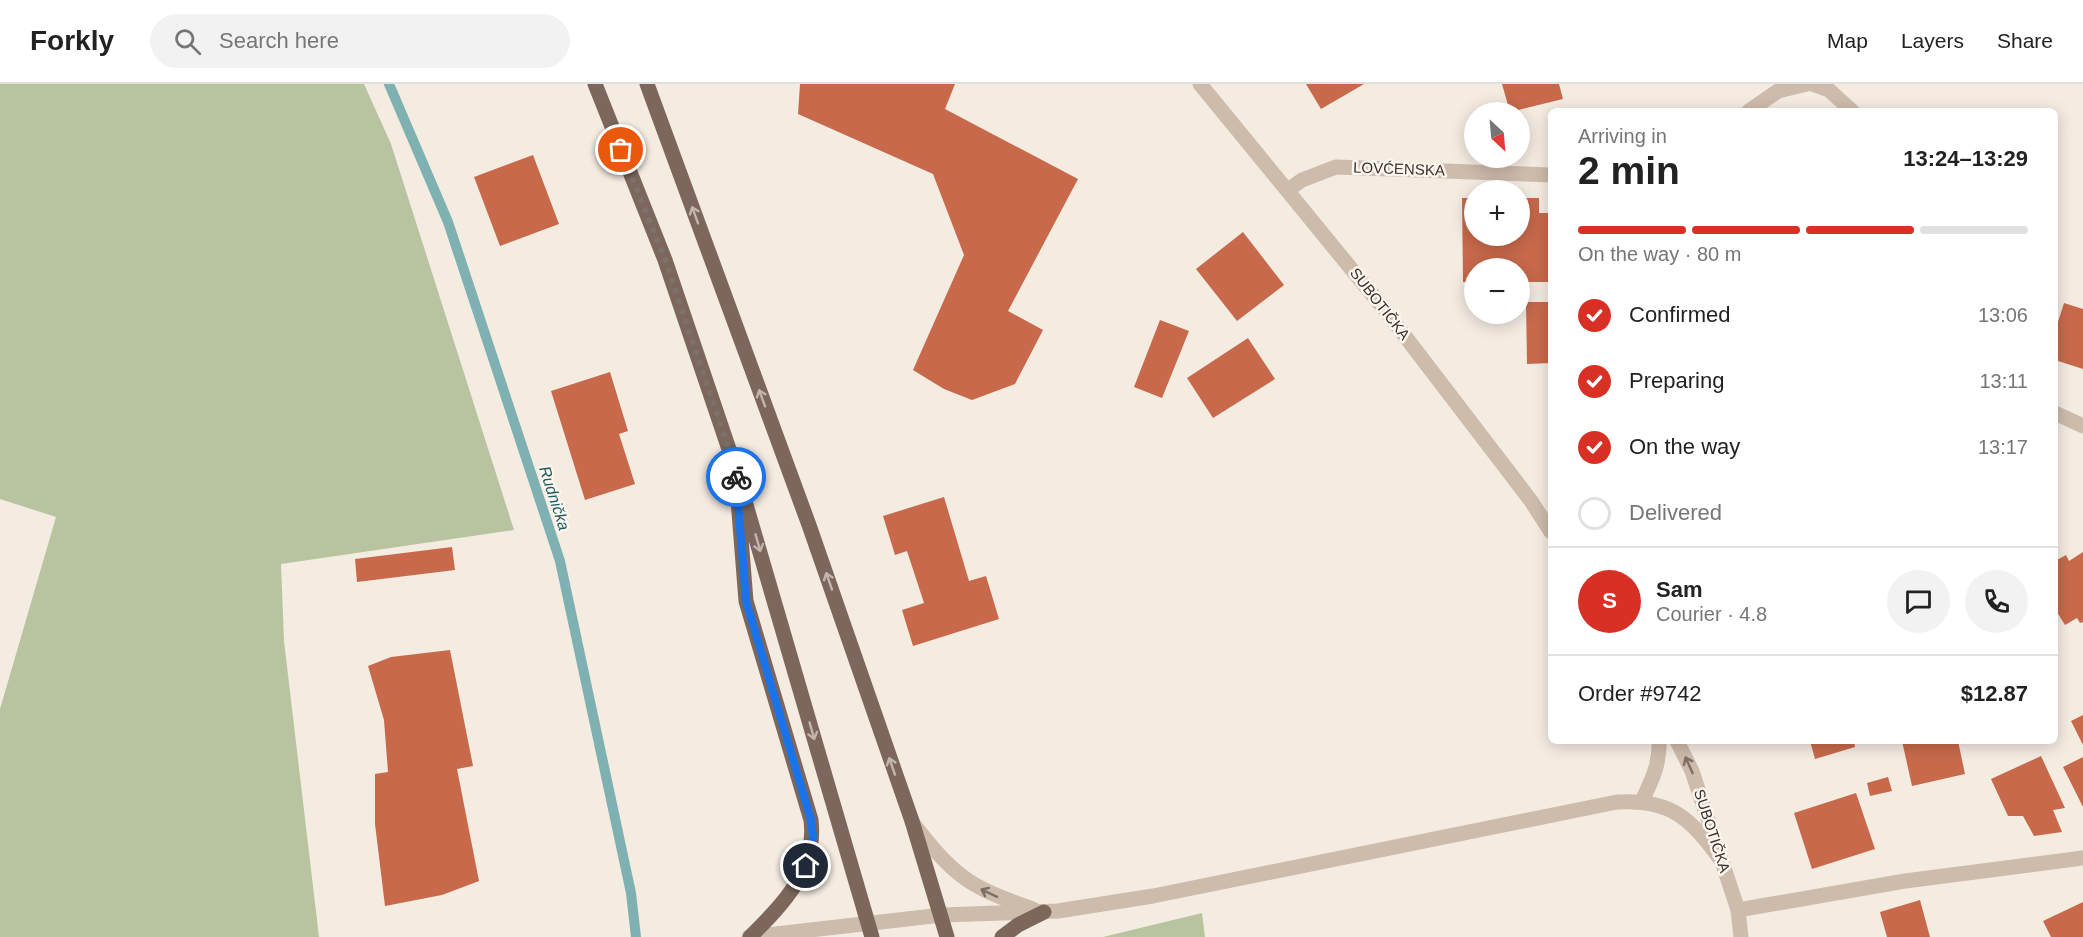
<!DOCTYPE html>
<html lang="en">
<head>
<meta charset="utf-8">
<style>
  body { margin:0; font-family:Arial,sans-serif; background:#f2f2f2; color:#222; height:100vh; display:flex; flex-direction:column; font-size:22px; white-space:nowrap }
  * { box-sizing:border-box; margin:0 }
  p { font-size:20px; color:#767676 }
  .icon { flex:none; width:33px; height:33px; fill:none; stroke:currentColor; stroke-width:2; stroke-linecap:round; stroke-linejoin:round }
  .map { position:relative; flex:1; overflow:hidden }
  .details { position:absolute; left:1548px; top:24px; width:510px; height:636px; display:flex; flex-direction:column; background:#fff; border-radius:9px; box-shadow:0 3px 15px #0003 }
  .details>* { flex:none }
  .needle { width:39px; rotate:154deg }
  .tools { position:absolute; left:1464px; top:18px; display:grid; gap:12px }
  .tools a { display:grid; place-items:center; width:66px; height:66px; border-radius:50%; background:#fff; box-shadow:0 3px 15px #0003; font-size:30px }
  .pin { position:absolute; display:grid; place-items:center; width:51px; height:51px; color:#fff; margin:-26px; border:3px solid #fff; border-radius:50%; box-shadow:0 2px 6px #0007 }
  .courier { position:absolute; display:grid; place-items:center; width:60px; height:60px; margin:-30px; border:4px solid #1a73e8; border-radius:50%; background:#fff; color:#222; box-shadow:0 2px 8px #0007 }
  .headline em { font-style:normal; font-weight:800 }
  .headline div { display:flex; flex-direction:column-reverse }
  .headline { display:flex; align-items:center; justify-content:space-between; height:102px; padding:0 30px }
  h1 { font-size:39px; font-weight:800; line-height:45px }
  .bar { display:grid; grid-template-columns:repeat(4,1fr); gap:9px 6px; align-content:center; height:72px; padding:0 30px }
  .bar i { height:8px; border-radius:4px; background:#e0e0e0 }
  .bar .selected { background:#d93025 }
  .bar p { grid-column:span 4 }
  .line { display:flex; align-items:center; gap:15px; padding:0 30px; border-top:2px solid #e0e0e0 }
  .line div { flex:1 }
  .round { display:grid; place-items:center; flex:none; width:63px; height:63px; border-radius:32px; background:#f2f2f2 }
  ol { padding:0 30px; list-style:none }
  li { display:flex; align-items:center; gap:18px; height:66px }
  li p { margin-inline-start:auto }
  li .icon { padding:6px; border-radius:50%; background:#d93025; color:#fff; stroke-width:4 }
  li:last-child { color:#767676 }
  li i { width:33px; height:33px; border:3px solid #e0e0e0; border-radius:50% }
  header { display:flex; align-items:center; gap:36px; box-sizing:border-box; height:84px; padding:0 30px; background:#fff; border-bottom:2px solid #e0e0e0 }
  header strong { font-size:28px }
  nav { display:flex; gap:33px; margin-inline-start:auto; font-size:21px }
  .search { width:420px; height:54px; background:#f2f2f2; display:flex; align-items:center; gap:15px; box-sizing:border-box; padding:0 21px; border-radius:33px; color:#767676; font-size:22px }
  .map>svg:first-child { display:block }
  .green { fill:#b8c4a0 }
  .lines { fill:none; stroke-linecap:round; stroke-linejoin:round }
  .stream { stroke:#7fb0b2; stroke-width:10 }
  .building { fill:#c8694b }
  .minor { stroke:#cdbbac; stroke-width:15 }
  .major { stroke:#7d675c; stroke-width:15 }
  .oneway { stroke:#c2b5ac }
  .oneway2 { stroke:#7d6f65 }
  .done { stroke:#7c716b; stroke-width:6; stroke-dasharray:0 10.8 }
  .route { stroke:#1a73e8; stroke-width:8 }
  .labels { text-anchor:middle; stroke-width:5; stroke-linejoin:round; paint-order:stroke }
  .street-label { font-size:15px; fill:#3b302b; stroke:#fbf5ee }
  .water-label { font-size:16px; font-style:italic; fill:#1f5a5e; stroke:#fbf5ee }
</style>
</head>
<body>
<header>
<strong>Forkly</strong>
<div class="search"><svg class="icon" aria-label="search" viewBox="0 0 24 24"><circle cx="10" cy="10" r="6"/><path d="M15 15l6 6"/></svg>Search here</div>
<nav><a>Map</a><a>Layers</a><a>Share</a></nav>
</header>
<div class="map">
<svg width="2083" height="853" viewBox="0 0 2083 853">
  <rect width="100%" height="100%" fill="#f4ebe1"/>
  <!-- green -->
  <path class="green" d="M0,0H364L391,60L514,446L281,480L284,557L319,853H0V625L56,433L0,415Z
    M1202,829L1205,853H1103Z"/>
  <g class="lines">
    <!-- stream -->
    <path class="stream" d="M389,0L448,138L560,477L631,809L636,853"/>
  </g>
  <!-- building -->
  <path class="building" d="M800,0H955L945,25L1078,95L1008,227L1043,246L1015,300L972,316L944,305L913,286L964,171L933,90L798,30Z
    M1306,0H1364L1321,25Z
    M1502,0H1559L1563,15L1510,28Z
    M533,71L559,140L500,162L474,93Z
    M1462,114H1474V152H1520V114H1539V129H1551V198H1520V184H1474V198H1463Z
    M1243,148L1284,201L1237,237L1196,185Z
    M1526,218H1551V279L1527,280Z
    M2064,219L2083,225V285L2055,276V247Z
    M1160,236L1189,247L1162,314L1134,303Z
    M1248,254L1275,295L1213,334L1187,294Z
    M610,288L628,347L619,350L635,400L585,416L551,307Z
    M944,413L969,497L986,492L999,535L913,562L902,526L924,519L907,467L895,471L883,432Z
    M452,463L455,486L357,498L355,475Z
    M2083,468V538L2080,539L2077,534L2065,541L2055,525V477L2066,471L2069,477Z
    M450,566L473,682L457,685L479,797L442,811L385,822L375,740V690L388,688L384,636L368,582L391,573Z
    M2083,631V661L2071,637Z
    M1810,657H1854L1855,663L1815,675Z
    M1902,657H1958L1965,690L1912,702Z
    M2041,672L2065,724L2053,726L2062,748L2034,752L2023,732H2008L1991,695Z
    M2083,673V723L2063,683Z
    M1888,693L1892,707L1870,712L1867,699Z
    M1856,709L1875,765L1812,785L1794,729Z
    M1920,816L1930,853H1887L1880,828Z
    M2083,818V853H2051L2043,837Z"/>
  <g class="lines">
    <!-- minor -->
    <path class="minor" d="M1200,0L1385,226L1531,417L1551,448
      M1812,0L1829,6L1852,27
      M1749,27L1778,7L1807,0
      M1288,106L1302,96L1336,83L1551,91
      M2055,329L2083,342
      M1677,657L1692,687L1738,826L1741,853
      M1642,717C1652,696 1660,680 1659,657
      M912,738C954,792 968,803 1033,825
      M1738,826L1905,797L2083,774
      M749,853L942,831L1058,827L1153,812L1617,718C1671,715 1690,734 1721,776"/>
    <!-- major -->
    <path class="major" d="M595,0L665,176L735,383L872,853
      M647,0L809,441L912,737L947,853
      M738,416L746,517L811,736C817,786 783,820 750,853
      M1002,853L1018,841L1044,828"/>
  </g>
  <!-- one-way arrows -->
  <defs><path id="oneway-shaft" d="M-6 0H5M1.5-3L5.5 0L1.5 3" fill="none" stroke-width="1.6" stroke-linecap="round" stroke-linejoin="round" transform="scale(1.5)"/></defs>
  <g class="oneway">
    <use href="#oneway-shaft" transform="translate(695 131) rotate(-110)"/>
    <use href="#oneway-shaft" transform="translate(762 314) rotate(-110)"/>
    <use href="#oneway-shaft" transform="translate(758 459) rotate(74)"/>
    <use href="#oneway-shaft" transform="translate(829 497) rotate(-109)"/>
    <use href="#oneway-shaft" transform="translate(812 647) rotate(74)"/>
    <use href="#oneway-shaft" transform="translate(892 682) rotate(-109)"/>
  </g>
  <g class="oneway2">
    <use href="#oneway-shaft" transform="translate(1689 681) rotate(-114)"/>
    <use href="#oneway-shaft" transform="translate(989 809) rotate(-155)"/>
  </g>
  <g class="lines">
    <!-- done -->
    <path class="done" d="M621,66L665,176L735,383L736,393"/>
    <!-- route -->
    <path class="route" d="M736,393L746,517L811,736L813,753L806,782"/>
  </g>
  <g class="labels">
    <!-- street labels -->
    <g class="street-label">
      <text transform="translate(1399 85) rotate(2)" y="5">LOVĆENSKA</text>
      <text transform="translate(1380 220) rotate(52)" y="5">SUBOTIČKA</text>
      <text transform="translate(1712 747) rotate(72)" y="5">SUBOTIČKA</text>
    </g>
    <!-- water labels -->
    <g class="water-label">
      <text transform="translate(555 414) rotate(72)" y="6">Rudnička</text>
    </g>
  </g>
</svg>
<div class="tools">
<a><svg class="needle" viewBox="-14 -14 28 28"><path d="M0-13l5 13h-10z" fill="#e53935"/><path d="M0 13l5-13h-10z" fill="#767676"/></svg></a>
<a>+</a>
<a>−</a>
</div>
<div class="pin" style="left:621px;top:66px;background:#ea580c"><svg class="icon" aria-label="bag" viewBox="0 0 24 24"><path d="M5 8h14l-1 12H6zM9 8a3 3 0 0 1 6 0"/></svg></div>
<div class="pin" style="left:806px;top:782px;background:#1f2937"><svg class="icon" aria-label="home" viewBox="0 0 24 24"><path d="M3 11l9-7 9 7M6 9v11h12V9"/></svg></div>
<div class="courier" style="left:736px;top:393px"><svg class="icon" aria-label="bike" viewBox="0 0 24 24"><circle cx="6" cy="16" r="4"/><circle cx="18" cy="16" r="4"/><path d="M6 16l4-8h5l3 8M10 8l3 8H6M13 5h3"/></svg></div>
<section class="details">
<div class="headline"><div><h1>2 min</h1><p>Arriving in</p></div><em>13:24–13:29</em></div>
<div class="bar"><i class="selected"></i><i class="selected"></i><i class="selected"></i><i></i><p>On the way · 80 m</p></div>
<ol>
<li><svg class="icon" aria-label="check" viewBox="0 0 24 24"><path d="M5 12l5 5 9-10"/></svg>Confirmed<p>13:06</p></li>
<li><svg class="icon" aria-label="check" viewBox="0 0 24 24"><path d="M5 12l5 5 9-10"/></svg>Preparing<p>13:11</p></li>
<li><svg class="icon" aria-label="check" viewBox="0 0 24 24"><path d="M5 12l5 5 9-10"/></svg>On the way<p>13:17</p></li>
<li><i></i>Delivered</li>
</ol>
<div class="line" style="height:108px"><b class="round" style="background:#d93025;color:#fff">S</b><div><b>Sam</b><p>Courier · 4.8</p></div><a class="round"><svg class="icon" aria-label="chat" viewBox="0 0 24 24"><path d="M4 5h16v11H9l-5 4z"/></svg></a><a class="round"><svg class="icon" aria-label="phone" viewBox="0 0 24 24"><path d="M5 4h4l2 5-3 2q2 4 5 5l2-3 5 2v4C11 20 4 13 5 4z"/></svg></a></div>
<div class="line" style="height:78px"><div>Order #9742</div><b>$12.87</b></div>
</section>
</div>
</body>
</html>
